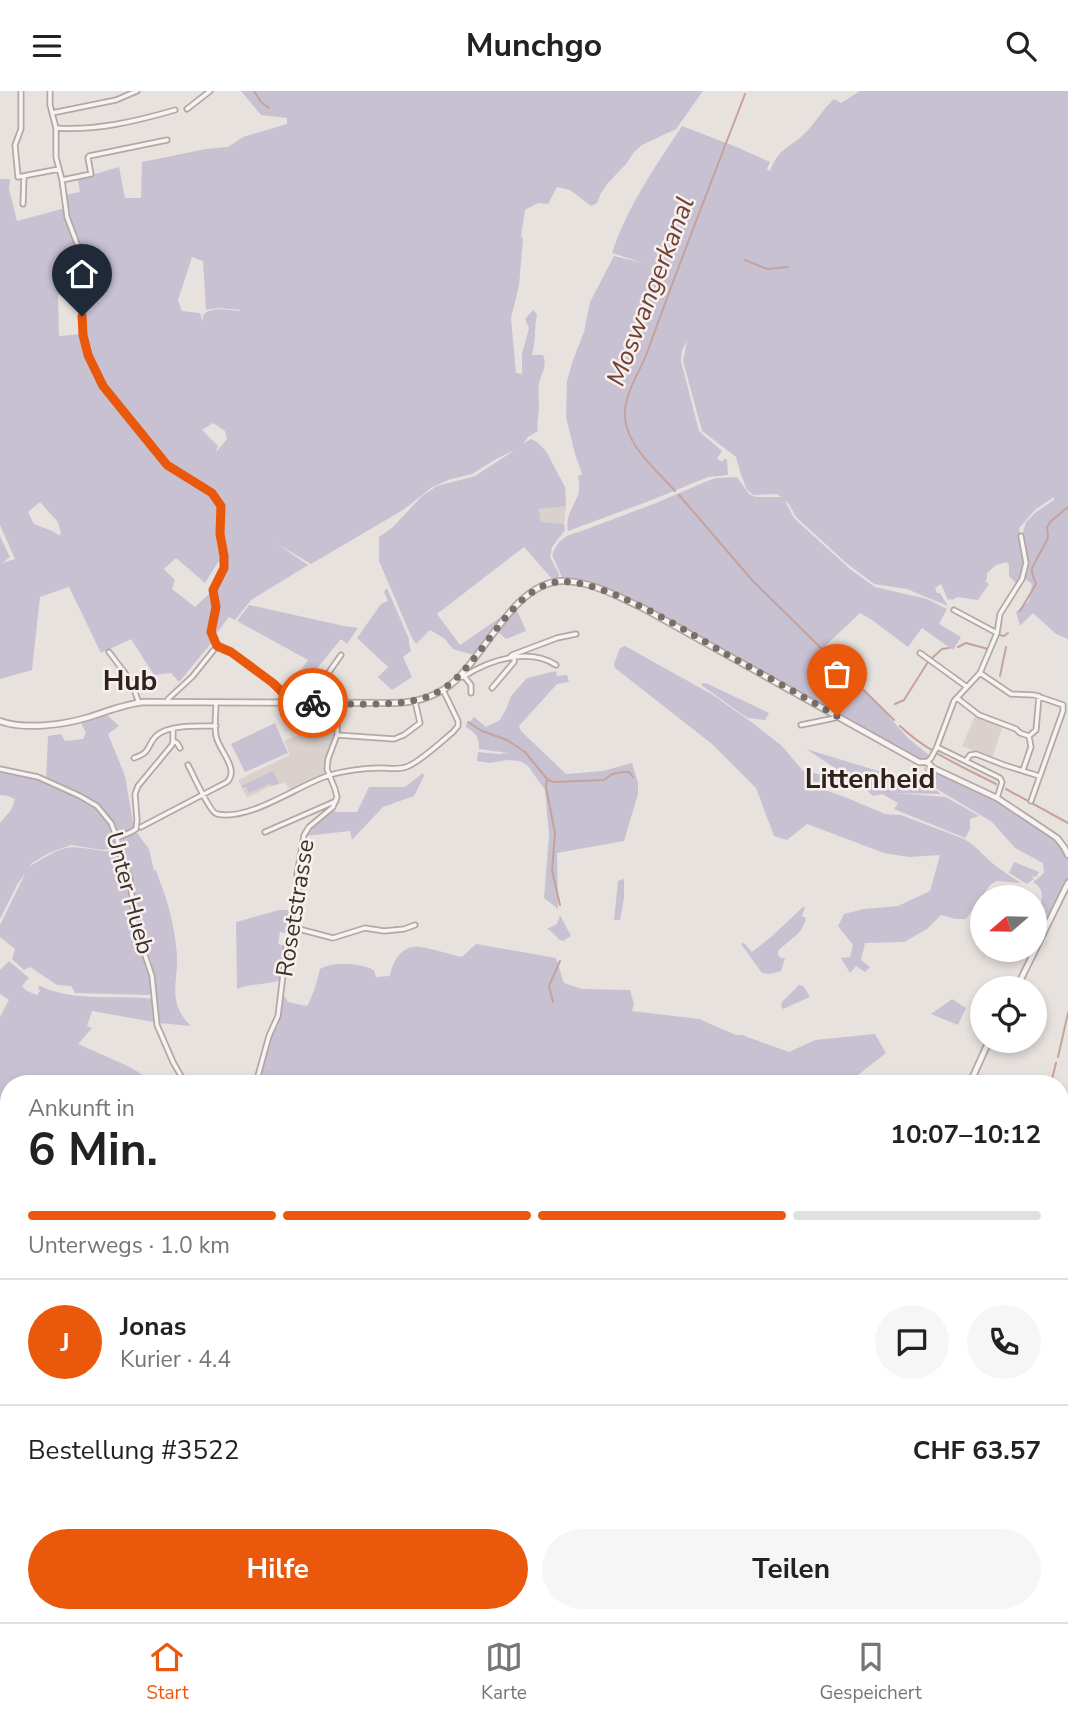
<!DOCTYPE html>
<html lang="de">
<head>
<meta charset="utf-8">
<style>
  body { margin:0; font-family:"Nunito Sans",sans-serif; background:#f6f6f6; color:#222; height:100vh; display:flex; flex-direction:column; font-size:26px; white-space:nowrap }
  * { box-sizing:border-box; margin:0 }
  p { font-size:23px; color:#767676 }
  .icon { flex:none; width:38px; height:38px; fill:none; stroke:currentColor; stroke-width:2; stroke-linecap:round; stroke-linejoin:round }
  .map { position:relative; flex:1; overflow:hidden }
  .details { position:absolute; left:0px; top:984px; width:1069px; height:548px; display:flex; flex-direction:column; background:#fff; border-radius:28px 28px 0 0; box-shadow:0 4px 10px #0003 }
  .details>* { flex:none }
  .needle { width:46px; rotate:250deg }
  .buttons { position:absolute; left:970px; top:794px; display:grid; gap:14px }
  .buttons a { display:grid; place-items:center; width:77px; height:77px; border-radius:50%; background:#fff; box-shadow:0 4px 10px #0003; font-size:35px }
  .pin { position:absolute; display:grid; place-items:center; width:60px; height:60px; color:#fff; margin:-72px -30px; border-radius:50% 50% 50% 0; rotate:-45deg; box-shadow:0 0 7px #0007 }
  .pin .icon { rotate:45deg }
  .courier { position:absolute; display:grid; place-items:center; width:70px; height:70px; margin:-35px; border:5px solid #ea580c; border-radius:50%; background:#fff; color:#222; box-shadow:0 2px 9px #0007 }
  .head em { font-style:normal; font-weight:700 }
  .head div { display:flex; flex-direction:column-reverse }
  .head { display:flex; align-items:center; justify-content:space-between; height:119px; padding:0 28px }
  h1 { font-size:46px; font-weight:700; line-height:52px }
  .bar { display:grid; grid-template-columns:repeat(4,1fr); gap:10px 7px; align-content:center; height:84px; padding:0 28px }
  .bar i { height:9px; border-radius:5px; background:#e0e0e0 }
  .bar .selected { background:#ea580c }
  .bar p { grid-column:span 4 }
  .line { display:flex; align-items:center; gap:18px; padding:0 28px; border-top:2px solid #e0e0e0 }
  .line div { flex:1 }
  .round { display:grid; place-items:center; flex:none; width:74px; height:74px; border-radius:37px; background:#f6f6f6 }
  .action { display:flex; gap:14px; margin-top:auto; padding:14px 28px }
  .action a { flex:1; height:80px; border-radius:42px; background:#ea580c; color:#fff; font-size:28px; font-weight:700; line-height:80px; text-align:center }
  .action a+a { background:#f6f6f6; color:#222 }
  header { display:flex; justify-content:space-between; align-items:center; height:91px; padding:0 28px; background:#fff; font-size:32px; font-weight:700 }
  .tabs { display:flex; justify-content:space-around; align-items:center; height:98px; border-top:2px solid #e0e0e0; background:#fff; font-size:19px; color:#767676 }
  .tabs a { display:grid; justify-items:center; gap:4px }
  .tabs .selected { color:#ea580c }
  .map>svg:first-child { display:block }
  .built { fill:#dad1cd }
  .green { fill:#c7c1d2; fill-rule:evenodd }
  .water { fill:#c7a29b }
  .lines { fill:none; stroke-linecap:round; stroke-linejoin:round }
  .stream { stroke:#c7a29b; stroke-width:2 }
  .minor-casing { stroke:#b2a9a5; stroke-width:7 }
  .tertiary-casing { stroke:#b2a9a5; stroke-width:8 }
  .minor { stroke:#f7f3f2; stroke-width:3.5 }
  .tertiary { stroke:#f7f3f2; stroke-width:4.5 }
  .secondary { stroke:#fff; stroke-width:5 }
  .rail-casing { stroke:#918079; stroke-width:4.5 }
  .rail { stroke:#f6f0ef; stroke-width:2; stroke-dasharray:5; stroke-linecap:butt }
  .done { stroke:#7a6e69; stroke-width:7; stroke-dasharray:0 12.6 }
  .route { stroke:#ea580c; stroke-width:9 }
  .labels { text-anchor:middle; stroke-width:5; stroke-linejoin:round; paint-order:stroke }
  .street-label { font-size:24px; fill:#3f2f29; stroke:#f6f0ef }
  .water-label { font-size:26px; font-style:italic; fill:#724034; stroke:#f6f0ef }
  .quarter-label { font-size:28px; font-weight:bold; fill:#30211b; stroke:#f6f0ef }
</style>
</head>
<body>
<header><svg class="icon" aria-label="menu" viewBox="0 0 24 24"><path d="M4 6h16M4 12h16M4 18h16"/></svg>Munchgo<svg class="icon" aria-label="search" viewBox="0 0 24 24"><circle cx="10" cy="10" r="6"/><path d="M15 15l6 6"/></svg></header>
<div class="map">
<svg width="1068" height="1531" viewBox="0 0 1068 1531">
  <rect width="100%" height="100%" fill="#e8e2df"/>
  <!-- built -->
  <path class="built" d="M566,415L564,433L541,431L539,417Z
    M975,625L1003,635L992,667L962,655Z
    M334,638L324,685L291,701L285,692L271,695L247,707L238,689L290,664L284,649L309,641L320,639L328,641Z"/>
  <!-- green -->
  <path class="green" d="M241,0H703L676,38L642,54L634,61L626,73L608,92L601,102L597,112L591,115L570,99L557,96L548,113L538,112L525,119L521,146L523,147L519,195L511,227L516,282L522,283V263L529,237L525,228L533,219L537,223C534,237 536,249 532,264H543C548,275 541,282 539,293C538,301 539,308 539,317C539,325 536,332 538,340L528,346L523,353L531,348L537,351L546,360L565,396L566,415L539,418L541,431L564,433L565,439L552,456L550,466L558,481L559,485L556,489H553L524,456L437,523L460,554L507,522L474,564L453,558L444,547L430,539L416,553L411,545L379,470V446L392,437L422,405L437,395L475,385L515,359L496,368L472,383L448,389L431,397L403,419L311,473L276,452L308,474L251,509L235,529L229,526L216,543L212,542L214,549L179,591L171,582L154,584L131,548L101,562L69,496L40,506L32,579L0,588V445L10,466L2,472L15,468L0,434V88H10L9,98L17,130L65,117V104L80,101L78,88L119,76L125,107H141L142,71L206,58L228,56L243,46L287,33V27L261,24ZM192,166L203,170L206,219L219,217L240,219V220C228,219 212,215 203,224V231L200,222L182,220L178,209ZM83,201V243L59,245L58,204ZM213,332L225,340L227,348L216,361L218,355L202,339ZM40,411L58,431L61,443L59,444L52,440L34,433L28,421ZM176,467L205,492L218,471L224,470L213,499L195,516L172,498L175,489L164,478Z
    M860,0H1068V548L1056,543L1033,522L1020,535L1016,521L1029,510L1032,493L1024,487L1028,477L1023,441L1026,431L1036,421L1054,409V406L1036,418L1019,437C1021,456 1031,477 1016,492L1009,485V475L1007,471L996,474L987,482V488L985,490L989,493L978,509L957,506L952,509L951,508L948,509L941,493L935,497L937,502H940L948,515L907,498L874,493L845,471L796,426L789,413L785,410L794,427L850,478L875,496L927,508L947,518L939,533L961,546L953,559L922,537L908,556L872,529L860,522L821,559L879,615L909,648L929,664L925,669L918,668L872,642L847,630L686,539L685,535H681C651,516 617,501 584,490C577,488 569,489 562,486L552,464C557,451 564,444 579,441L656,412L705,391L716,387L737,386L749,403L756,406H782L776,403L754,404L747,399L741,384L736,366L702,340L683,270L687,249L682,260L681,270L699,340L722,360L717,367L722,371L725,367L727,369L728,384L708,386L652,409L568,440C565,425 573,417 578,404C580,398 579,391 578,385L582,383L575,363L566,326L567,290L573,269L584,241L590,211L614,165L643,172L612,162C628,114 655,76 682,35L734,55L770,71L767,78L770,80C779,55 793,56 808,39C817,29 824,17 834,8L841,12Z
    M387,497L409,548V553L411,560L403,566L412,586L392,599L378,586L388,576L357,547L381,513L388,510L384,501Z
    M249,514L344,535L358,537L347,553L341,548L295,604L286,601L308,569L237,530Z
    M516,517L526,540L506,548L497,540Z
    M625,555L713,604L754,633L782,655L803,680L828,685L822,698L845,706L885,723L901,724L964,748C976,754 985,767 996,775C1003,781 1012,786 1021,792L997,790L990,794L966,828H956L941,824L927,838L904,851L865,852L861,869L870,876L865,881L856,875L850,882L841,867L850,866L853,854L838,835L844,823L864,818L898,815L930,800L940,764L909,766L884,762L807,733L787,749L774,745L756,697L712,653L615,577L614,573L620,557Z
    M556,580L557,585L567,584L569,591L557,593L519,635L521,640L566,683L603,680L632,672L638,692V703L624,750L557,762L558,818L544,807L549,744L545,699L528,675L520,670L508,669L490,672L477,670L478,661L499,663L508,662L479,658C479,646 476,642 466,636V633L469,632L474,626L486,636L500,629L507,616L511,605L527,587Z
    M703,592L708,593L769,622L765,629L748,627L743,624L701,594Z
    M105,622L119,635L108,643L125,685L134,737L131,740L117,744L111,727L94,710L46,688L48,645L61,643L65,650L83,648L86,642L82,634V630Z
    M275,632L288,662L245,681L231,653Z
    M806,658L888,683L892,681L914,695L926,692L941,703L895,702L946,706L979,725L970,728V738L965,747L894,718L898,712L882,703L873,705L861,694Z
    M924,676L928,677L927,680L931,683L933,681H937L991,705L1060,753L1068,768V791L1048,830L1046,831L1040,827C1038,812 1049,801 1033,791L1044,782L1043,772L1015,757L992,731L932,695L926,686Z
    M0,680C9,683 17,683 27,685C39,688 51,693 62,699C90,712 110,721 117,754L114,757L103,759L71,754L49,762L32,772L30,775C41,769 53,760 66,757C81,754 100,762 118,760L129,787L133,829L150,882L151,902L149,904L75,902L71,895L57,894L30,876L24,879L12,868L15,858L0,846V834L25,783L18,792L0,828V732L11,719L15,708L8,705L0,704Z
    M273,680L279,693L271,695L268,690L269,693L249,702L246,696L243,697L241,695Z
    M423,682L424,685L414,705L383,716L352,749L350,740L305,745L333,718L336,721H357L369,696H405Z
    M137,742L149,758L154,780L156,779C161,794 168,810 171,826C174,839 178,861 177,875C175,901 171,915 191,935L159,932L153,882L151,870L137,833L133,788L122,760L121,750L123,746Z
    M1014,771L1039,781L1036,786L1031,785L1034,788L1027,793L1009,782Z
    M624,788V807L620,829H614L618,790Z
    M803,816H805L802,825L806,827C803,844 789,848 778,860V864L781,867H785L781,880L770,883L762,882L741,853L744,852L752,861L771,846Z
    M279,819H291L297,822L293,837H292L290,843L280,841L278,853L286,855L282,889C267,894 251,892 237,898L236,831Z
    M560,824L571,845L563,850C556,848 554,841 547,838L557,833Z
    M476,853L556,867L564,892L582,898L630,899L634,913L632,920L699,928L736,944H742L789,961L815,949L875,943L886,962L854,987L855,992H259L268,952L272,943L278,935L283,903L288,911L306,915L308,914L315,897L320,878C334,870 359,872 374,879L376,886L390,885C392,873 399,858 413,856C421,854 452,864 462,866Z
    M9,870L29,887L22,895L27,900L37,904L40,900L38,896L40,895C77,912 115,903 153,908L154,931L92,920L87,935L92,937L78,953L130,976L155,992H9V1155L0,1148V926L9,909L0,903V879Z
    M799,894L803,895L810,906L783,918L781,915L782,911Z
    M952,908L966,917L958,934L931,923Z
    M1068,1053V1142L1061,1141V1067Z
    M1061,1248H1068V1284L1061,1283Z
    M1060,1380L1068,1382V1488L1061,1485Z"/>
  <!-- water -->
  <path class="water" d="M1060,1283L1068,1285V1348H1061Z"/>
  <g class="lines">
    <!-- stream -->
    <path class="stream" d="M254,0L261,11L269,17
      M745,169L767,178L788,176
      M675,400C656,378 628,357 625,327C623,305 639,282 647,262C678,175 712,89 745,3
      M679,404L752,489L894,629
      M1020,520L1036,493L1032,482V477L1048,447L1047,436L1051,430L1068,416
      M999,544L1004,545L1008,542
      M958,556L966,552L988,558L993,545
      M931,568L942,558L949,557
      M1000,585L1006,556
      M895,613L904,609L928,571
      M468,631L482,640L507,649L525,661L547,688L546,696L555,742L552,779L560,814
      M900,635C927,661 963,676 996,693
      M548,689L554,691L604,689L612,683L623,681H629L633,686
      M1006,698L1068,732
      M553,911L549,895L560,870
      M1058,966L1068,922
      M1051,992L1056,972
      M1060,1245H1068
      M279,1531L284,1522"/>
    <defs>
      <path id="minor" d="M21,0V38L15,54L18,86L59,78
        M50,0V14L56,37V66L62,89L67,126L82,166L83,244L93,276L103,295L126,325L167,374L212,402L221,415L220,443L224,465V477L213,499L216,516L211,541L217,555
        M187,18L210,0
        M52,22L116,9L137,0
        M56,37C96,40 137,30 175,19
        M62,89L91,83L88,67L89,65L167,49
        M23,113L24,85
        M954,519L997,542
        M109,561L131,590L139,612
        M920,562L967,596
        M509,567L512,564L557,547L576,543
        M980,582L1011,603L1034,604L1063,614V620L1031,710
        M464,585L471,594V602
        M460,586H463C489,569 528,556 556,574
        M492,597L514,571L515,566
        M957,607L979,624L1016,638L1020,642L1029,645L1036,639L1039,605
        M167,611L168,608L192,586L217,555C231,558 285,599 289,612
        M310,612L315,601L341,564
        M801,634L835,627L837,625
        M337,644L394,648L404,644L420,632L415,610
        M173,650L177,652L180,657
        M937,656L1000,687L1002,691L997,707
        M134,667C152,661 146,655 156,645C168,633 201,635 216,635
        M966,670L970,664L976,663L1004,674L1039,685
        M927,671L931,667L936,658L954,610L980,582L997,542L1000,523L1022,488L1026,472L1021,445
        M188,674C193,683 210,722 217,723C250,730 297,695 327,685C342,680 364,677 380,677C388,677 398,679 406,676C419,672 442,650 453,641L458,635V630L443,599
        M0,678L38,686L80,705L97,715L111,732L117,747L120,763L130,787L135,834L152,885L157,934L173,971L185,992
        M1023,679L1031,656L1029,645
        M141,736L227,691C240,678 219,660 216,645C214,635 216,622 216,611
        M265,741L336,710
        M117,747L131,741L136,738L137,729L135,703L138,695L172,654L173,650V638
        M295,837L333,847L365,837L384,840L404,838L415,834
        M256,992L269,945L278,925L287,851L295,837L299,820L300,809L297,783L304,744L309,736L333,716L337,706L335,698L327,678L328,668L337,644L338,612
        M1,1228L9,1237
        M0,1274L9,1284
        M0,1341L9,1350
        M0,1388L9,1390
        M112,1522L126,1531
        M515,1522L533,1531
        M37,1531L40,1522
        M57,1531L61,1522
        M199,1531L207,1524H209L219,1531"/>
      <path id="tertiary" d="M0,630C24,639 62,634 86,627C106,621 124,613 144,611L393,612C413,612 432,607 449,595C484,568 512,493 561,490C589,489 619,506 643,517L919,671H927L933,677L997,707L1057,747L1064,756L1068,764
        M1016,898L1068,792
        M970,992L989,950
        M686,1531L715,1522"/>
    </defs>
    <!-- minor casing -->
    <use href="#minor" class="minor-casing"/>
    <!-- tertiary casing -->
    <use href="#tertiary" class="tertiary-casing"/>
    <!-- minor -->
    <use href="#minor" class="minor"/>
    <!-- tertiary -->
    <use href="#tertiary" class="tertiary"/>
    <!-- secondary -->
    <path class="secondary" d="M0,1437L9,1440
      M173,1522L181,1531
      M7,1531L10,1522"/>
    <defs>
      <path id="rail" d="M0,1352L9,1360
        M233,1522L245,1531"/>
    </defs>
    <!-- rail casing -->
    <use href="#rail" class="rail-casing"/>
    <!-- rail -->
    <use href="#rail" class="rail"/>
  </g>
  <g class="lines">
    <!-- done -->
    <path class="done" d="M313,612C347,612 403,618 434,603C480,582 506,498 557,491C599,485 688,541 726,563C763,583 800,604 837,625"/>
    <!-- route -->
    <path class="route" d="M82,225L83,244L88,264L103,295L167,374L212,402L221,415L220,443L224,465V477L213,499L216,516L211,541L217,555L231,561L273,592L287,606L289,612H313"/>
  </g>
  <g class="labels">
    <!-- street labels -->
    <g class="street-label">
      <text transform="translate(130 802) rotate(75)" y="8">Unter Hueb</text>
      <text transform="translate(295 817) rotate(-81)" y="8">Rosetstrasse</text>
    </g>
    <!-- water labels -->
    <g class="water-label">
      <text transform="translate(650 200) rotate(-69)" y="9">Moswangerkanal</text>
    </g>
    <!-- quarter labels -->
    <g class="quarter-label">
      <text x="130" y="599">Hub</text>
      <text x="870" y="697">Littenheid</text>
    </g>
  </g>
</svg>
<div class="buttons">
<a><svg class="needle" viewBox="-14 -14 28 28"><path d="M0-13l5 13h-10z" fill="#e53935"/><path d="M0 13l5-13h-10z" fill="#767676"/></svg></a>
<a><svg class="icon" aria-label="locate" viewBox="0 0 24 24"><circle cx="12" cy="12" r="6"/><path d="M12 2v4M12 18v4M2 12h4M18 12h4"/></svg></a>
</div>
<div class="pin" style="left:837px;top:625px;background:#ea580c"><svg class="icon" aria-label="bag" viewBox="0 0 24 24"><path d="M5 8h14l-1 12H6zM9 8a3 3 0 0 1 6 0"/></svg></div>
<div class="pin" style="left:82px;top:225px;background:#1f2937"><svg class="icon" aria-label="home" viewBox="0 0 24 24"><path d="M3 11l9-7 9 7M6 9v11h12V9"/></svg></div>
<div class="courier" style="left:313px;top:612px"><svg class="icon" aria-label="bike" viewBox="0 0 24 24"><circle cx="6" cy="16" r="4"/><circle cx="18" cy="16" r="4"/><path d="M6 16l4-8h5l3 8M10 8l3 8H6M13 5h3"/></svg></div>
<section class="details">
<div class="head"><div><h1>6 Min.</h1><p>Ankunft in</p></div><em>10:07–10:12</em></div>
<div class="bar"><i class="selected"></i><i class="selected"></i><i class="selected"></i><i></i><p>Unterwegs · 1.0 km</p></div>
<div class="line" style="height:126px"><b class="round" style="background:#ea580c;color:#fff">J</b><div><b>Jonas</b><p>Kurier · 4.4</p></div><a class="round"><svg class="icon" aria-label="chat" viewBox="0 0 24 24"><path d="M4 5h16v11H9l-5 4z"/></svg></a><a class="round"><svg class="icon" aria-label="phone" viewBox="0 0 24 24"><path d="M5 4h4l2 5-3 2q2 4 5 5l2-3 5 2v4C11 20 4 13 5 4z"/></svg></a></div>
<div class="line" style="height:91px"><div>Bestellung #3522</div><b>CHF 63.57</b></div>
<div class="action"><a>Hilfe</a><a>Teilen</a></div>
</section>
</div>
<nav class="tabs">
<a class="selected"><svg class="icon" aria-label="home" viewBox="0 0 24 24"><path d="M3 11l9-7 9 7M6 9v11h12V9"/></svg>Start</a>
<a><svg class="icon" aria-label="map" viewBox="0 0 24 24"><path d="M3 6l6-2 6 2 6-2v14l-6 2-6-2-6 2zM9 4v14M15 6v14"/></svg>Karte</a>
<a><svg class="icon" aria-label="saved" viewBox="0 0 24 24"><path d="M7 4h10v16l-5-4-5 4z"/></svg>Gespeichert</a>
</nav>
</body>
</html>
